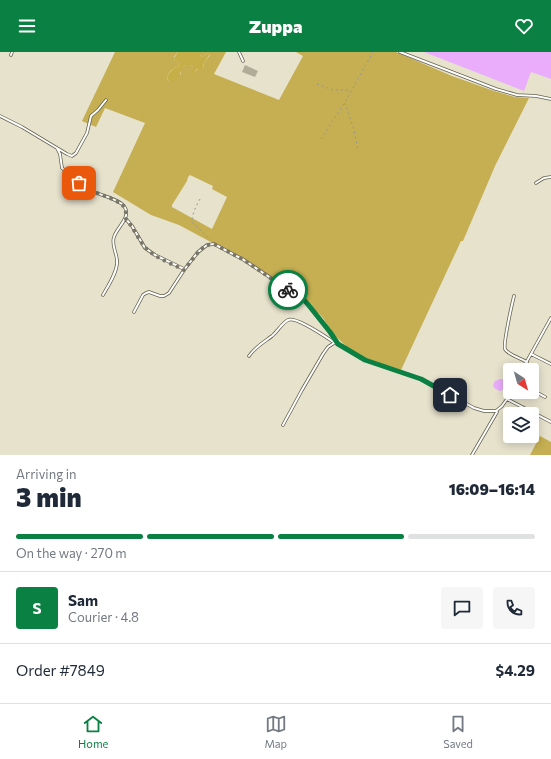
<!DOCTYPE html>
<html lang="en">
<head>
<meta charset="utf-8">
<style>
  body { margin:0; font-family:Commissioner,sans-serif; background:#f6f6f7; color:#1f2937; height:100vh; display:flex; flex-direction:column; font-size:15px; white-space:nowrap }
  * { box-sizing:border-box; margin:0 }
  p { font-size:13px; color:#747a83 }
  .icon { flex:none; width:22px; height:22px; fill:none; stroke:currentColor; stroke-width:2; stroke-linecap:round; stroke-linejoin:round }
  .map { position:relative; height:403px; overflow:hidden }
  .details { display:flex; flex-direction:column; background:#fff; flex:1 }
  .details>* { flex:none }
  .needle { width:26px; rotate:143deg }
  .controls { position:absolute; left:503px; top:311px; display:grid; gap:8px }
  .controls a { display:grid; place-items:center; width:36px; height:36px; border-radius:4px; background:#fff; box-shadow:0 2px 10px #0003; font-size:20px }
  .pin { position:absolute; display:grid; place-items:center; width:34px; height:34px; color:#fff; margin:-17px; border-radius:8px; box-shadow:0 2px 6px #0006 }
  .courier { position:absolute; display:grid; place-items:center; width:40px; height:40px; margin:-20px; border:3px solid #0b8043; border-radius:50%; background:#fff; color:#222; box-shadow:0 1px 5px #0007 }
  .overview em { font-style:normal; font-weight:800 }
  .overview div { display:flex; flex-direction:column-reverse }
  .overview { display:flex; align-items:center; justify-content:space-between; height:68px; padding:0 16px }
  h1 { font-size:26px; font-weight:800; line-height:30px }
  .bar { display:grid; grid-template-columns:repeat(4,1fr); gap:6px 4px; align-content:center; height:48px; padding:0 16px }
  .bar i { height:5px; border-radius:3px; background:#e0e1e3 }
  .bar .selected { background:#0b8043 }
  .bar p { grid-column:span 4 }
  .line { display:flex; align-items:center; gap:10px; padding:0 16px; border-top:1px solid #e0e1e3 }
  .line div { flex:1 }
  .round { display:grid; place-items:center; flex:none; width:42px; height:42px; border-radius:4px; background:#f6f6f7 }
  header { display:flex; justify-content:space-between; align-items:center; height:52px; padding:0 16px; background:#0b8043; color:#fff; font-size:18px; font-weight:800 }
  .tab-bar { display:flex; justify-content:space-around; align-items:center; height:56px; border-top:1px solid #e0e1e3; background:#fff; font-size:11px; color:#747a83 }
  .tab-bar a { display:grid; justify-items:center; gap:2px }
  .tab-bar .selected { color:#0b8043 }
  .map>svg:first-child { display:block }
  .green { fill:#c5af52; fill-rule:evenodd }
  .forest { fill:#c6ae48 }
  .water { fill:#eaadfc }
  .building { fill:#b0ac97 }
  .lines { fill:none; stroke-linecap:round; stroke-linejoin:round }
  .service-casing { stroke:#64604d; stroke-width:3.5 }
  .path { stroke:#9a9686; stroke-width:1; stroke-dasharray:2 3; stroke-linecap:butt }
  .service { stroke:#fff; stroke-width:2 }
  .done { stroke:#7a7769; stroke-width:4; stroke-dasharray:0 7.2 }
  .route { stroke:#0b8043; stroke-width:5 }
</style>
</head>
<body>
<header><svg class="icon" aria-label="menu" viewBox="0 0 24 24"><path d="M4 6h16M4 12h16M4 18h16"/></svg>Zuppa<svg class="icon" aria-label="heart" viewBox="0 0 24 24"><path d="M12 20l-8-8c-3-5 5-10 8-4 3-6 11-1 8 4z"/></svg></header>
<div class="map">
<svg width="551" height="403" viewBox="0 0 551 403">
  <rect width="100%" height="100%" fill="#e7e2cc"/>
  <!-- green -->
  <path class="green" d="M115,0H178L174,5L175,8L179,11L180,13C173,17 166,20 168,29L181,22L180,17L185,13H191L193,15V21L198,17L203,16L204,11L210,3L208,1L202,5L200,3V0H226L214,22L279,48L303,4L296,0H396L452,24L494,39L515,45L529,46L495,114L463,189H461L401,318L368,307L355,301L345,293L332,281L323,266L309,251L246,208L207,188L179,173L151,163L113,140L145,71L105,56L96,75L82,69ZM190,123L213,134L212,137L227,145L212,177L172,155V153L187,129L188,125Z
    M540,384L551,390V403H530Z"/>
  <!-- forest -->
  <path class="forest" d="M178,0H200V3L202,5L208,1L210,2L204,11L202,18L197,17L192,23L190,21L193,17V15L191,13H185L181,17C181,24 177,29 169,30C165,21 173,17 180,13L179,11L175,8L174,6Z"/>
  <!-- water -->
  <path class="water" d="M424,0H551V27L531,20L524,39Z
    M500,327H504L508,330L505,337L500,339L494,336L493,333L495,329Z"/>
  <!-- building -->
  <path class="building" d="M245,13L258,19L255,25L242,20Z"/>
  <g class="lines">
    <defs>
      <path id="service" d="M239,0L243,9
        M400,0L496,37L517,43L536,44L551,47
        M11,3L12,0
        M0,64L22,75L67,102L72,104L76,101L87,81L91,64L98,58L106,48
        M57,96L60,102L62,116L82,134C92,142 117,145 124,154C132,165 117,175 114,185C111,193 117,201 117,209C118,219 108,234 103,243
        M536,131L544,126L551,125
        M125,166L132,174L145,196L155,203L184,217
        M514,244C512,252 503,292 505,297C507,302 522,307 527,310
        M134,260L143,243L146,241L149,240L160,244H164L169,241L184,218L198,200L207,193L214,192L244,208L305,249L315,260L330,280L338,292
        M531,302L551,312
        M249,304C255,295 264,290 272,284C278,279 282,271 288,268C296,264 326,285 335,291
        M522,318L551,266
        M532,338L545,345
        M510,340L507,347L551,370
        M283,373L302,338L323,302L328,295L334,291C345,293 355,303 365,308L421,327L474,356L484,359H496L502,354L507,347
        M472,403L497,360"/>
    </defs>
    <!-- service casing -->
    <use href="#service" class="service-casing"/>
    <!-- path -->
    <path class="path" d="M317,32L333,38H351
      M345,51L354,78L358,98
      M321,87L345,50L373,0
      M200,147C196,154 192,162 192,170L211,188"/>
    <!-- service -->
    <use href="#service" class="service"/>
  </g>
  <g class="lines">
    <!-- done -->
    <path class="done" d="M79,131L86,137L108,145L122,152L126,159L125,166C133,175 137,185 144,194C154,206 171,211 184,218L200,198L207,193L214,192L244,208L288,238"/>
    <!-- route -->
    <path class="route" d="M288,238L305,249L310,255L330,280L338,292L365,308L421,327L450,343"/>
  </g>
</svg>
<div class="controls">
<a><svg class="needle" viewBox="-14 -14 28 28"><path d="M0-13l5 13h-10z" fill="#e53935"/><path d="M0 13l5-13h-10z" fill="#747a83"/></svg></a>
<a><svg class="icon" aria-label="layers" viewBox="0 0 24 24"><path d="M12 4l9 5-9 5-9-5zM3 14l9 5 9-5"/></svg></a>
</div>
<div class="pin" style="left:79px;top:131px;background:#ea580c"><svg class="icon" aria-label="bag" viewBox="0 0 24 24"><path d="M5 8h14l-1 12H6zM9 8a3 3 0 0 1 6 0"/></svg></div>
<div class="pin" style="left:450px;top:343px;background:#1f2937"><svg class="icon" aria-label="home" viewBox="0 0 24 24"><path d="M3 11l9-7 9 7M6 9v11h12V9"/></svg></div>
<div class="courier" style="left:288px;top:238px"><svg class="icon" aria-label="bike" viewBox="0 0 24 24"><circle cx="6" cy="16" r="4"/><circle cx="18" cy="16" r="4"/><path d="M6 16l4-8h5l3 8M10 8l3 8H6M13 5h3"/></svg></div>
</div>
<section class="details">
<div class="overview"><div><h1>3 min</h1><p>Arriving in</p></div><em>16:09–16:14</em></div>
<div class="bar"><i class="selected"></i><i class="selected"></i><i class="selected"></i><i></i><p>On the way · 270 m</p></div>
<div class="line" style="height:72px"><b class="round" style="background:#0b8043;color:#fff">S</b><div><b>Sam</b><p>Courier · 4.8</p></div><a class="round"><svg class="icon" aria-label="chat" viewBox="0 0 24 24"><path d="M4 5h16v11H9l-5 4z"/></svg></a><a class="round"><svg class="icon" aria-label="phone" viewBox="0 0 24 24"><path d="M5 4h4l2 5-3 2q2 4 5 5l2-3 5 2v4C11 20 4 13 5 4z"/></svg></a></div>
<div class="line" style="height:52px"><div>Order #7849</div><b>$4.29</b></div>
</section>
<nav class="tab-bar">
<a class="selected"><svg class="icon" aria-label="home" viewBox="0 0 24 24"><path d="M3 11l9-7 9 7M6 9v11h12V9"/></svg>Home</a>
<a><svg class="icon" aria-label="map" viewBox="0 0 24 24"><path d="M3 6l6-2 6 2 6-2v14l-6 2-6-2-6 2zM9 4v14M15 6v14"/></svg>Map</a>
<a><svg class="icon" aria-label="saved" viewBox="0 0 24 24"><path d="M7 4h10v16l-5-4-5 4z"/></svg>Saved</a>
</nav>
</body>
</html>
